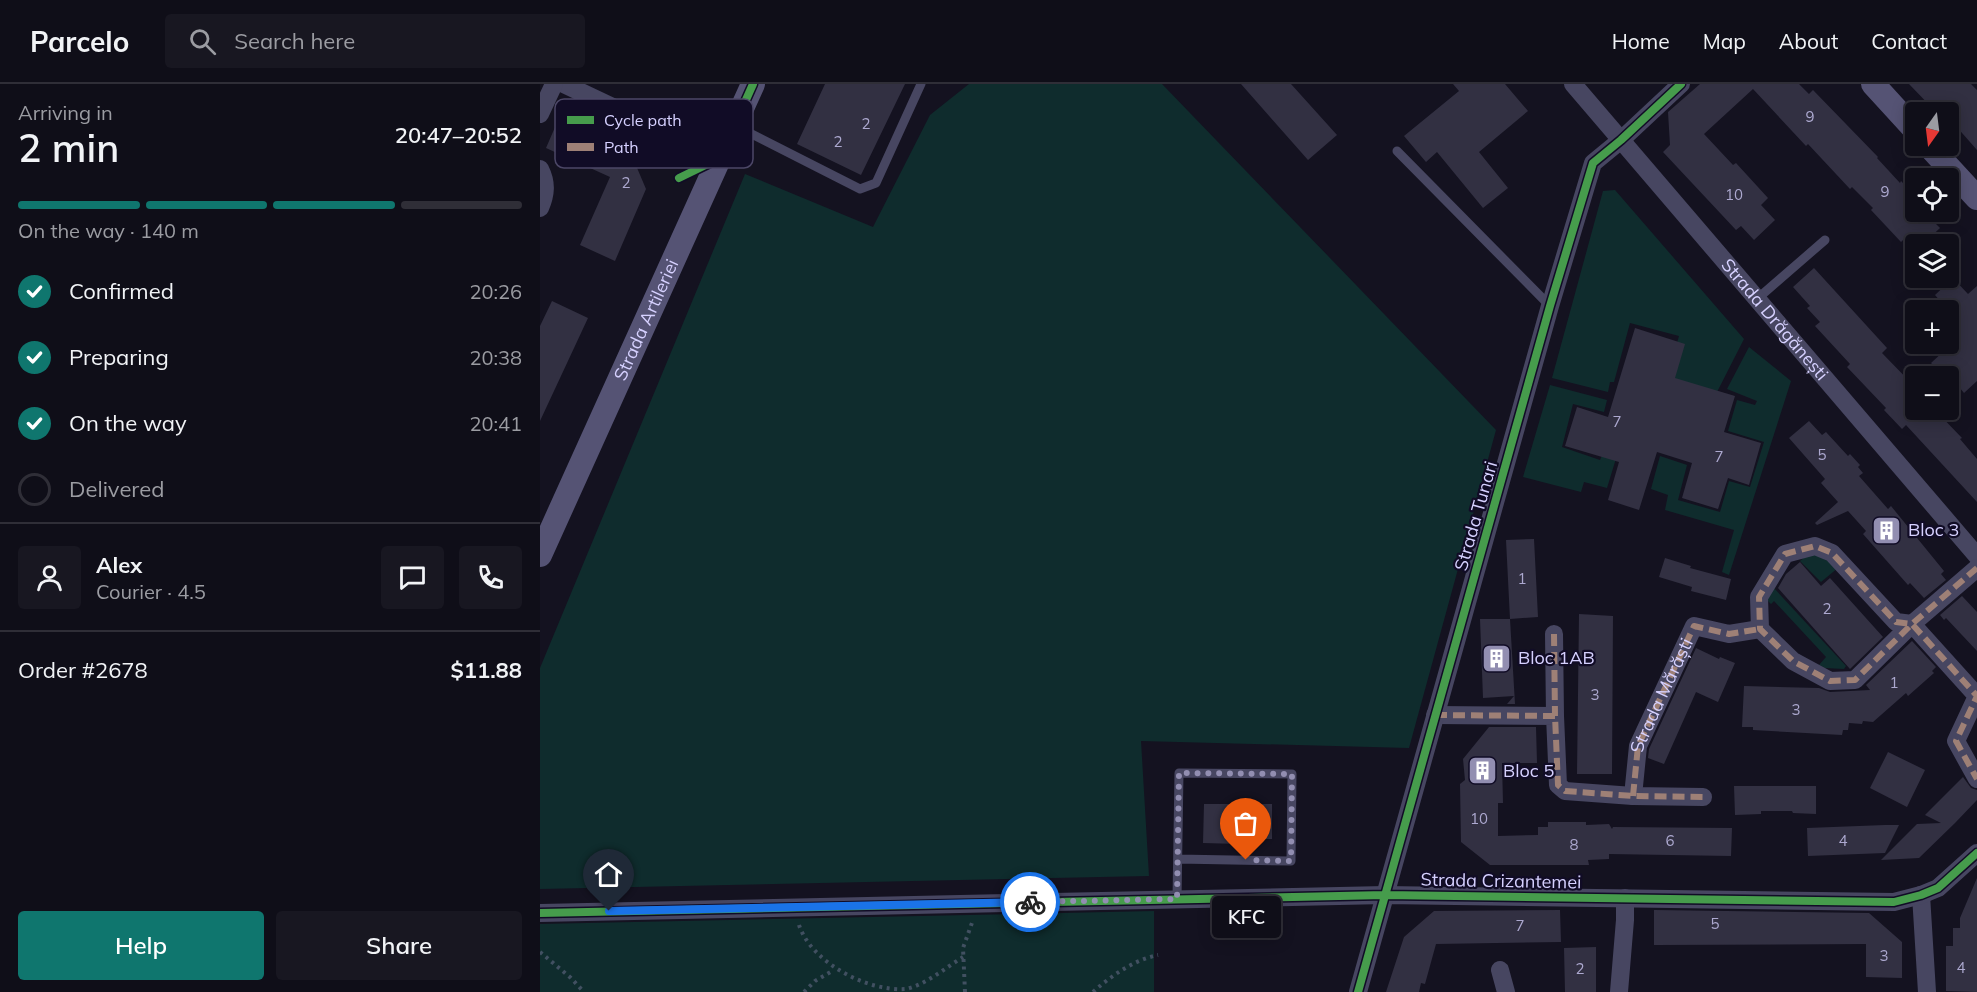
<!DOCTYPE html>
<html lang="en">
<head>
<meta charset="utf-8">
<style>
  body { margin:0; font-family:Mulish,sans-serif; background:#181721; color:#f1f3f6; height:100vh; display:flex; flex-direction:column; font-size:22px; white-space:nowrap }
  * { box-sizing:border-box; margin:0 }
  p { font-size:20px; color:#9b9ca2 }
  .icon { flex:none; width:33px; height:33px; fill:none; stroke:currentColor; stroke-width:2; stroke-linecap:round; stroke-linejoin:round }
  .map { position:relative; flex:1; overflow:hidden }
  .panel { display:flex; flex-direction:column; background:#0f0e18; width:540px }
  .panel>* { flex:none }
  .needle { width:39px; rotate:194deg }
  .controls { position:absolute; left:1365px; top:18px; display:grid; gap:12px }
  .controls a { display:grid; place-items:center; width:54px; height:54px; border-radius:6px; background:#0f0e18; box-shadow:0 3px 15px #0003,0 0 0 2px #2f2e37; font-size:30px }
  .pin { position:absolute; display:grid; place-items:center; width:51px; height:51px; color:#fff; margin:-62px -26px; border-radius:50% 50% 50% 0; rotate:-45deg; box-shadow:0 0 6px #0007 }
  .pin .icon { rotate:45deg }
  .courier { position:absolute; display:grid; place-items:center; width:60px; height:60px; margin:-30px; border:4px solid #1a73e8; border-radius:50%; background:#fff; color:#222; box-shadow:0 2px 8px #0007 }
  .bubble { position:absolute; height:42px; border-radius:6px; background:#0f0e18; box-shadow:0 3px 15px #0003,0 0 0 2px #2f2e37; font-size:20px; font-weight:600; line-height:42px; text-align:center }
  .overview em { font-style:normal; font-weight:600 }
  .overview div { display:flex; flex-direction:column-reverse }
  .overview { display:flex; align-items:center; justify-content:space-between; height:102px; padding:0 18px }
  h1 { font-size:39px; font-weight:600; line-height:45px }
  .bar { display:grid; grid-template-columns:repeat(4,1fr); gap:9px 6px; align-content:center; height:72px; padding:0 18px }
  .bar i { height:8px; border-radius:4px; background:#2f2e37 }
  .bar .active { background:#0f766e }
  .bar p { grid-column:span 4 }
  .line { display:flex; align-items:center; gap:15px; padding:0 18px; border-top:2px solid #2f2e37 }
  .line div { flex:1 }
  .round { display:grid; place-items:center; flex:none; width:63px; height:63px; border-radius:6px; background:#181721 }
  ol { padding:0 18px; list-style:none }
  li { display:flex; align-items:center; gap:18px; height:66px }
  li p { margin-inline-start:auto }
  li .icon { padding:6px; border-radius:50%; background:#0f766e; color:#fff; stroke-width:4 }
  li:last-child { color:#9b9ca2 }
  li i { width:33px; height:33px; border:3px solid #2f2e37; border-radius:50% }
  .action { display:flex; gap:12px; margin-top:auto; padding:12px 18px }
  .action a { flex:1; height:69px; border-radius:6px; background:#0f766e; color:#fff; font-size:24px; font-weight:600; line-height:69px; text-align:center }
  .action a+a { background:#181721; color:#f1f3f6 }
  header { display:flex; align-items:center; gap:36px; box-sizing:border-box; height:84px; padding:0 30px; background:#0f0e18; border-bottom:2px solid #2f2e37 }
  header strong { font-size:28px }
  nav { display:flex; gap:33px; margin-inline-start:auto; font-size:21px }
  .search { width:420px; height:54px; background:#181721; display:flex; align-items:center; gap:15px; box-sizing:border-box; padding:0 21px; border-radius:6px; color:#9b9ca2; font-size:22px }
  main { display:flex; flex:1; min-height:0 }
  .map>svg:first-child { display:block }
  .green { fill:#0f2c2d }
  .building { fill:#323042 }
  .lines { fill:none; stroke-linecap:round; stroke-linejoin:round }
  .path { stroke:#415061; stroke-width:4; stroke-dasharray:3 4.5; stroke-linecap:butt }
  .lane { stroke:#474661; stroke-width:9 }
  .street { stroke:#474661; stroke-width:18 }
  .secondary { stroke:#555374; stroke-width:24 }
  .quiet { stroke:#9e8076; stroke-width:6; stroke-dasharray:12 6; stroke-linecap:butt }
  .cycleway-casing { stroke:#110c26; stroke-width:11 }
  .cycleway { stroke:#469c4c; stroke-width:8 }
  .done { stroke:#928eb1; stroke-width:6; stroke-dasharray:0 10.8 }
  .route { stroke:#1a73e8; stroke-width:8 }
  .labels { text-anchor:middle; stroke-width:4.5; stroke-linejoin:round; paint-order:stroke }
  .number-label { font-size:15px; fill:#ada9d0 }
  .street-label { font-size:18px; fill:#d6d1ff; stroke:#110c26 }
  .poi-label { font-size:18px; fill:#d6d1ff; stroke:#110c26; text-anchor:start }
  .key { fill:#110c26; stroke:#4c4767; stroke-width:1.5 }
  .key-label { font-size:16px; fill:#d6d1ff }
</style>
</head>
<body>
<header>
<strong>Parcelo</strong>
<div class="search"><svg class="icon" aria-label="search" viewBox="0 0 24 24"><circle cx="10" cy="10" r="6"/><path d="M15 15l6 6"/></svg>Search here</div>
<nav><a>Home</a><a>Map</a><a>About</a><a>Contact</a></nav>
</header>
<main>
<section class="panel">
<div class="overview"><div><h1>2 min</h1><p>Arriving in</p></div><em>20:47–20:52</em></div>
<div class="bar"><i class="active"></i><i class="active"></i><i class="active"></i><i></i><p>On the way · 140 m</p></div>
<ol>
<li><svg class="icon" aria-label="check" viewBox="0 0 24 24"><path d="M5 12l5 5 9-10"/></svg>Confirmed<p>20:26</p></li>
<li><svg class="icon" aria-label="check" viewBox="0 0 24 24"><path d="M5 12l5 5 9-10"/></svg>Preparing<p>20:38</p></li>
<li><svg class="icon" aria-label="check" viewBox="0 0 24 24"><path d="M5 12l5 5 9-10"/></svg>On the way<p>20:41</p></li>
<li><i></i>Delivered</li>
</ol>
<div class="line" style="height:108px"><a class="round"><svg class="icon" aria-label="person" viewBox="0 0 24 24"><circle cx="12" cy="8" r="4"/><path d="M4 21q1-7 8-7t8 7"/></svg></a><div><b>Alex</b><p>Courier · 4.5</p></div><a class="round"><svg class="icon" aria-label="chat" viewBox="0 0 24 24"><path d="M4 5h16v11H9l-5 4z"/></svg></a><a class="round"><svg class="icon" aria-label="phone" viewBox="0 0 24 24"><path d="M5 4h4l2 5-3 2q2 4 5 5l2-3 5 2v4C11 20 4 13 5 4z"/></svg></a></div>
<div class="line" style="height:78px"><div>Order #2678</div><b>$11.88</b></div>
<div class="action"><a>Help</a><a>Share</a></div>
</section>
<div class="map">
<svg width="1437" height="908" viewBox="0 0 1437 908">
  <rect width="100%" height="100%" fill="#141220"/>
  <!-- green -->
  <path class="green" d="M429,0H622L956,346L869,664L601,657L609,792L0,805V584L205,90L333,143L390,31Z
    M1075,106L1204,255L1176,310L1113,344L1139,252L1090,239L1074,298H1070L1068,308L1012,294L1063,107Z
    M1209,263L1251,297L1189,491L1182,488L1194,446L1125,426L1128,411L1111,405L1120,372L1147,381L1138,416L1180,428L1189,397L1210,403L1224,358L1188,347L1197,316L1215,321L1217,317L1187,305Z
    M1010,301L1067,316L1064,328L1033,320L1022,363L1060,376L1065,364L1078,368L1067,404L1044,398L1041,408L983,393Z
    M1269,469H1273L1299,483L1281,498L1260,477Z
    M1233,503L1306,582L1304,585L1285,584L1279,581L1286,573L1234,517L1231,520L1223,512Z
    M614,827V908H0V840Z"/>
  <!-- building -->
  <path class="building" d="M285,0H365L321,91L257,60Z
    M701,0H751L797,51L768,76Z
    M913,0H965L988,27L939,68L968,104L943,124L897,68L886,78L864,52L919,7Z
    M1160,0H1259L1269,10L1273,6L1338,73L1337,74L1360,99L1361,97L1376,112V128H1384L1400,144L1383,160H1376V167L1364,155L1361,158L1331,126L1333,124L1312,103L1310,105L1268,60L1266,62L1213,5L1164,50L1193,81L1196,79L1228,114L1221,121L1235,136L1214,156L1201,142L1196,146L1123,68L1130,61L1128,28Z
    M1369,0H1431L1437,6V66L1408,33V28H1396Z
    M19,34L89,65L106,105L75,177L40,161L70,93L6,64Z
    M1274,184L1347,264L1342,269L1376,304V326H1395L1422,354L1420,355L1437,375V418L1366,341L1362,345L1344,326L1346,324L1307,283L1310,280L1275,242L1280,238L1267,224L1270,222L1253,203Z
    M1413,194L1428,210L1437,202V297L1424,309L1410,292H1404L1391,279L1420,252L1408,240V226L1395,211Z
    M12,217L48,234L0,337V242Z
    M1095,244L1145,260L1135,294L1195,312L1184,348L1221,359L1209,401L1188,394L1178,425L1142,414L1152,379L1117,368L1099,426L1068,416L1079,378L1025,362L1037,323L1068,333Z
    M1269,337L1282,351L1286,348L1308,372L1310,370L1320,381L1318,383L1323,389L1319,392L1348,425L1351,422L1404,487L1401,490L1406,496L1384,514L1370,499L1368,501L1323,450L1326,447L1308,427L1277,441L1275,439L1298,418L1281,399L1285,395L1249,354Z
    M994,455L998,533L970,535L966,456Z
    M1125,474L1151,482L1150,484L1191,495L1186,516L1151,507L1152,503L1119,493Z
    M1260,478L1281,502L1290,494L1343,553L1310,585L1238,504L1246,490Z
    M1422,512L1437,528V567L1406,534L1404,536L1400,531Z
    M1039,530L1073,532L1072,690H1037Z
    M940,535H970L975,620H967L974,612L943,614Z
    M1372,557L1396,583L1392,587L1394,589L1368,612L1366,609L1333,638L1323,637L1322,640L1309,639L1308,646H1303L1302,651L1213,646V643H1202L1204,602L1279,604L1290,608L1330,606L1326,601Z
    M1156,564L1179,575L1180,573L1195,579L1178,618L1156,608L1124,680L1108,674L1109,665Z
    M949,643H996L997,679H962L963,719H958V752L998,751V743H1008V738H1046V741L1069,740L1072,745L1073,743L1192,744L1191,772L1069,770V775L1048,776L1049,781H950L921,758L920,700L925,696L923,675Z
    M1348,668L1385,686L1367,723L1330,704Z
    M1423,693L1431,704L1437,706V716L1415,739L1379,774L1341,776L1377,740L1401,739L1385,731Z
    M1194,702H1276V730L1253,729L1252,727H1221V730L1195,731Z
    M664,720H732V755H699V760L663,759Z
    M1345,741H1359L1345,769L1268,772L1267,744Z
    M1437,794V908L1406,907V862H1413V844H1420V834Z
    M1020,826L1021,858L896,860L885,900L881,899L879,908H846L864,853L894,827Z
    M1114,826L1329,829L1362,858V894L1326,893V860L1114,861Z
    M1056,863V908H1025L1024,864Z"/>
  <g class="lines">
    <!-- path -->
    <path class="path" d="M259,841C271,878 327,908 366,905C387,900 405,884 423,873
      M0,868L31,894L44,908
      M264,908L275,897L294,886
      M425,908L423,864L433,836
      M553,908C572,891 594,876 618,871"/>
    <!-- lane -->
    <path class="lane" d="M196,42L320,105L336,99L381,0
      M857,67L1010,222
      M1217,215L1285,156
      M637,815L639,689L752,690L751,777L638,775"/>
    <!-- street -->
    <g class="street">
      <path d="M24,0L180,74"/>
      <path id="s1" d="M1033,0L1437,472"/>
      <path d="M0,30L14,0"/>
      <path d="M0,85C7,99 6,110 0,124"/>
      <path d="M1437,484L1372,540L1315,596L1290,597L1253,577L1220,545L1219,513L1245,470L1275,462L1292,469L1356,538L1372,540L1437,612L1416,657L1437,695"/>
      <path d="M1014,550L1015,632"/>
      <path d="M895,631L1015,632L1018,701L1025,707L1093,712L1163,713"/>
      <path id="s2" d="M1093,712L1098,662L1154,542L1189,550L1220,545"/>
      <path d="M1381,811L1387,908"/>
      <path d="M0,829L845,811L1354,818L1381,811L1398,804L1437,769"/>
      <path d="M960,886L966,908"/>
      <path d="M818,908L1010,222L1053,79L1081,56L1141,0"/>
      <path d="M1079,908L1085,836V814"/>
    </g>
    <!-- secondary -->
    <g class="secondary">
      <path d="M1333,0L1376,47"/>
      <path d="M1389,62L1437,114"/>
      <path id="s3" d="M0,471L213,0"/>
    </g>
    <!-- quiet -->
    <path class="quiet" d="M1437,484L1372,540L1315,596L1290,597L1253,577L1220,545L1219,513L1245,470L1275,462L1292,469L1356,538L1372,540L1437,612L1416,657L1437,695
      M1014,550L1015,632
      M895,631L1015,632L1018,701L1025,707L1093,712L1163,713
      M1093,712L1098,662L1154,542L1189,550L1220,545"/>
    <defs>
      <path id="cycleway" d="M139,94L180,74L213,0
        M0,829L845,811L1354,818L1381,811L1398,804L1437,769
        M818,908L1010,222L1053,79L1081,56L1141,0"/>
    </defs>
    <!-- cycleway casing -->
    <use href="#cycleway" class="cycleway-casing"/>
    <!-- cycleway -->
    <use href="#cycleway" class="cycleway"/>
  </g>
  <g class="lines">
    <!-- done -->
    <path class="done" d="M490,818L637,815L639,689L752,690L751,777L706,776"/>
    <!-- route -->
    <path class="route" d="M69,827L490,818"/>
  </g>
  <!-- icons -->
  <defs>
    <symbol id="building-square" viewBox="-11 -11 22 22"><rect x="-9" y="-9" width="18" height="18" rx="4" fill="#928eb1" stroke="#110c26"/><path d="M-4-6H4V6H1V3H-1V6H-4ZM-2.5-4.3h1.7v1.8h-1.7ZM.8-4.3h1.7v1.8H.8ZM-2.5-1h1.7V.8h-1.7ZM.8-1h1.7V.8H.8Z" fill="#fff"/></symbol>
  </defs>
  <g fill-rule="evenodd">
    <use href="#building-square" x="1330" y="430" width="33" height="33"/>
    <use href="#building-square" x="940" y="558" width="33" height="33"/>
    <use href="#building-square" x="926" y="670" width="33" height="33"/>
  </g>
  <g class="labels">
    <!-- number labels -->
    <g class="number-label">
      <text x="1270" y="38">9</text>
      <text x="326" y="45">2</text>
      <text x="298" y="63">2</text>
      <text x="86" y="104">2</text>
      <text x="1345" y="113">9</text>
      <text x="1194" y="116">10</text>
      <text x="1077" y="343">7</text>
      <text x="1282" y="376">5</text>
      <text x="1179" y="378">7</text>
      <text x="982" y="500">1</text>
      <text x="1287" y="530">2</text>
      <text x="1354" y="604">1</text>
      <text x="1055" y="616">3</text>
      <text x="1256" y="631">3</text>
      <text x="939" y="740">10</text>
      <text x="1130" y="762">6</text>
      <text x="1303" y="762">4</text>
      <text x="1034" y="766">8</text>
      <text x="1175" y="845">5</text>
      <text x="980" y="847">7</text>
      <text x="1344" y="877">3</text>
      <text x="1421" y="889">4</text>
      <text x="1040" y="890">2</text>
    </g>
    <!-- street labels -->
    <g class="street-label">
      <text dy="6" stroke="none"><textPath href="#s3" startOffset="258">Strada Artileriei</textPath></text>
      <text dy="6" stroke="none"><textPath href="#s1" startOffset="310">Strada Drăgănești</textPath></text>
      <text transform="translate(936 432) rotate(-74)" y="6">Strada Tunari</text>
      <text dy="6" stroke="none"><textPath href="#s2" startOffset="106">Strada Mărăști</textPath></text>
      <text transform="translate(961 797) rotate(1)" y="6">Strada Crizantemei</text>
    </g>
    <!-- poi labels -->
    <g class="poi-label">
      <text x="1368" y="452">Bloc 3</text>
      <text x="978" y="580">Bloc 1AB</text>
      <text x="963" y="693">Bloc 5</text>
    </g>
  </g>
  <!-- legend -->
  <rect x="15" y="15" width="198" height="69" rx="9" class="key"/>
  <rect x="27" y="32" width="27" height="8" fill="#469c4c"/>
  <rect x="27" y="59" width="27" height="8" fill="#9e8076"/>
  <g class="key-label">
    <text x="64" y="42">Cycle path</text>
    <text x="64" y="69">Path</text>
  </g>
</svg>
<div class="controls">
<a><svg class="needle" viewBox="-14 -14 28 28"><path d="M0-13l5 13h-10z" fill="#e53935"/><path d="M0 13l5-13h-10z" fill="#9b9ca2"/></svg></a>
<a><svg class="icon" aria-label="locate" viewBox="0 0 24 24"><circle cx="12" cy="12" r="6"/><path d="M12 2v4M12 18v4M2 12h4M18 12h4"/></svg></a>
<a><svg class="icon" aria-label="layers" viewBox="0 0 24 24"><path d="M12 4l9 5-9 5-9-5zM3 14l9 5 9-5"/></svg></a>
<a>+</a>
<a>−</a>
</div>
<div class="pin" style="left:706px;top:776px;background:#ea580c"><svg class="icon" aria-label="bag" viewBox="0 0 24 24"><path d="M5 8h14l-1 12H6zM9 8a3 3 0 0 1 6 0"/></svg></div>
<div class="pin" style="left:69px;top:827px;background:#1f2937"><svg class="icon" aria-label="home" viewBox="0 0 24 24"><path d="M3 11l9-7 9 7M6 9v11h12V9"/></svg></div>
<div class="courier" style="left:490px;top:818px"><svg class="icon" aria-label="bike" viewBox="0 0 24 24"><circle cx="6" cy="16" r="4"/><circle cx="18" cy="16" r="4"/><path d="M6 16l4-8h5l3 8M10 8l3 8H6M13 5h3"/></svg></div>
<div class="bubble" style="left:672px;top:812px;width:69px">KFC</div>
</div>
</main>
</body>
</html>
